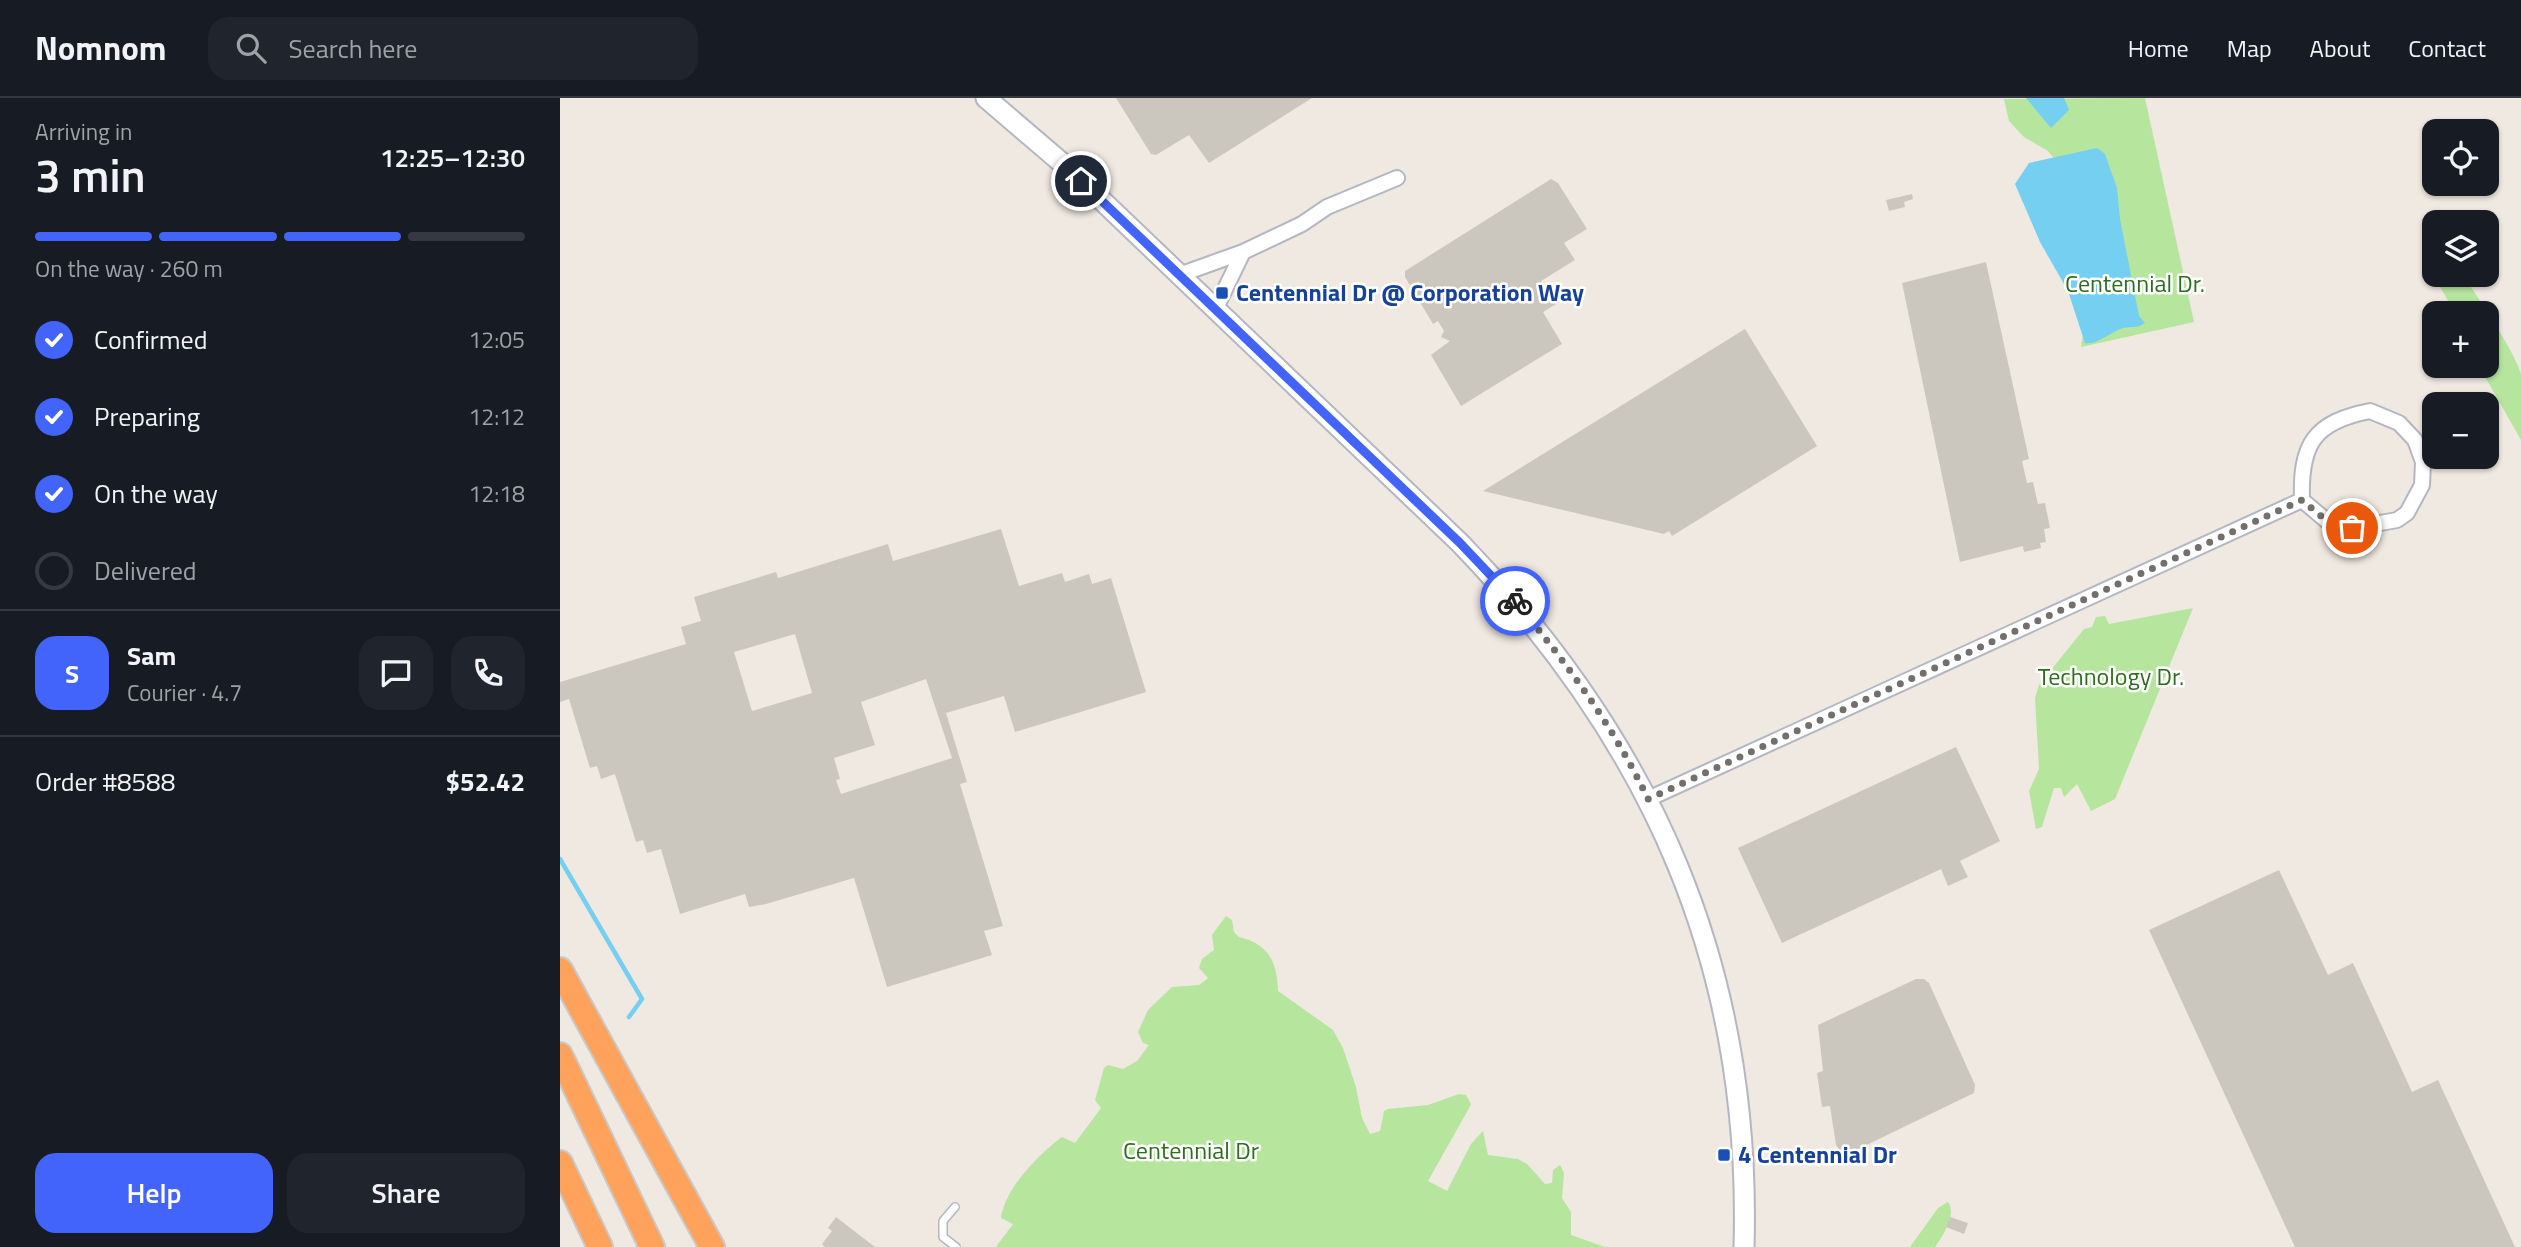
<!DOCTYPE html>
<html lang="en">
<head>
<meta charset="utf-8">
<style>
  body { margin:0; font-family:"Titillium Web",sans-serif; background:#20242c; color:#f1f3f6; height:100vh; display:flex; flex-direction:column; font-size:26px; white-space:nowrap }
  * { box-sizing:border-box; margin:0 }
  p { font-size:23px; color:#9ea1a6 }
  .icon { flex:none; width:38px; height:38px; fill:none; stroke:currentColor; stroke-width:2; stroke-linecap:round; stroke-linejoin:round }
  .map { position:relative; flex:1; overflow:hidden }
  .details { display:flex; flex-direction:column; background:#171b24; width:560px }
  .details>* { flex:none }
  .buttons { position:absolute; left:1862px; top:21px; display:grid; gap:14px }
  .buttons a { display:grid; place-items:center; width:77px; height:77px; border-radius:14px; background:#171b24; box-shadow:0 2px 5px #0004; font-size:35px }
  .pin { position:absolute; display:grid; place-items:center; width:60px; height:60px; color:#fff; margin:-30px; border:4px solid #fff; border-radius:50%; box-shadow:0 2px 7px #0007 }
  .courier { position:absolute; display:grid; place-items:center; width:70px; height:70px; margin:-35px; border:5px solid #4264fb; border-radius:50%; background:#fff; color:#222; box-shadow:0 2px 9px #0007 }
  .headline em { font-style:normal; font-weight:600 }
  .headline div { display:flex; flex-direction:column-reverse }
  .headline { display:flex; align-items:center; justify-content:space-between; height:119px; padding:0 35px }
  h1 { font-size:46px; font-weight:600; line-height:52px }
  .bar { display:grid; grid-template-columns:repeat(4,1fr); gap:10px 7px; align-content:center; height:84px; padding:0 35px }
  .bar i { height:9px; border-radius:5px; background:#363941 }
  .bar .on { background:#4264fb }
  .bar p { grid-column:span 4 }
  .line { display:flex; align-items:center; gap:18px; padding:0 35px; border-top:2px solid #363941 }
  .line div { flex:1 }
  .round { display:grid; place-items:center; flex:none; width:74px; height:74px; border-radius:21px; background:#20242c }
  ol { padding:0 35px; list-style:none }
  li { display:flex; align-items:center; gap:21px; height:77px }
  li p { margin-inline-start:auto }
  li .icon { padding:7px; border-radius:50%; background:#4264fb; color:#fff; stroke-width:4 }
  li:last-child { color:#9ea1a6 }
  li i { width:38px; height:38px; border:4px solid #363941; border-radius:50% }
  .action { display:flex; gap:14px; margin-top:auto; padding:14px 35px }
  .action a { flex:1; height:80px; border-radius:21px; background:#4264fb; color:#fff; font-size:28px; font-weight:600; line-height:80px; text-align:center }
  .action a+a { background:#20242c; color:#f1f3f6 }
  header { display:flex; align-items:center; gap:42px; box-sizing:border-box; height:98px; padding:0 35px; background:#171b24; border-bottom:2px solid #363941 }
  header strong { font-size:33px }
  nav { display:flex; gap:38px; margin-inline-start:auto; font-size:24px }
  .search { width:490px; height:63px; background:#20242c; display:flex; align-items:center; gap:18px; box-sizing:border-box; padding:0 24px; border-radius:21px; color:#9ea1a6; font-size:26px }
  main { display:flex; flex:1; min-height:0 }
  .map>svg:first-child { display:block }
  .green { fill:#b6e59e }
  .water { fill:#75cff0 }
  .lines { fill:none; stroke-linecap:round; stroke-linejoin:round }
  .stream { stroke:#75cff0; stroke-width:4.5 }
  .building { fill:#cbc7bf; fill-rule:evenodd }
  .lane-casing { stroke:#b4b7c1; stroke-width:10 }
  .street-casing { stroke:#b4b7c1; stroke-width:18 }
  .secondary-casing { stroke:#b4b7c1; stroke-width:23 }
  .highway-casing { stroke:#c9c9c9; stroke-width:28 }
  .lane { stroke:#fff; stroke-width:7 }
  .street { stroke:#fff; stroke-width:14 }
  .secondary { stroke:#fff; stroke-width:19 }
  .highway { stroke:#ffa35c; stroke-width:24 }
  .done { stroke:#726f6d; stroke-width:7; stroke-dasharray:0 12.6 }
  .route { stroke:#4264fb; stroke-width:9 }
  .transit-dot { fill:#1a4fb4; stroke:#fff; stroke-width:2.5 }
  .labels { text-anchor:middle; stroke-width:5; stroke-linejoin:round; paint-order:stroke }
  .park-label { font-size:24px; fill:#2c6e1b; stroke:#fff }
  .transit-label { font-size:24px; font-weight:bold; fill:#164399; stroke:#fff; text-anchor:start }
</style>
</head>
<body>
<header>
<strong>Nomnom</strong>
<div class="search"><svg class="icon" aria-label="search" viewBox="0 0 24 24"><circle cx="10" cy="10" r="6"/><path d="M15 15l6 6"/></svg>Search here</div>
<nav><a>Home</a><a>Map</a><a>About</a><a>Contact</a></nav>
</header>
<main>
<section class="details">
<div class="headline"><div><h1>3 min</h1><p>Arriving in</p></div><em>12:25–12:30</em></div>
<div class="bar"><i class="on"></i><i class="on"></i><i class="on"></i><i></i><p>On the way · 260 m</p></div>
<ol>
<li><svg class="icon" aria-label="check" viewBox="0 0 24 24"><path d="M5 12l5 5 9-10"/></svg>Confirmed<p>12:05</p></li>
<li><svg class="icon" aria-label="check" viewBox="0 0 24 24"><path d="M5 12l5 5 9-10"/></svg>Preparing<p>12:12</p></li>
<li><svg class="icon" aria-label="check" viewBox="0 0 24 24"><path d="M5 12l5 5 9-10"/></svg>On the way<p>12:18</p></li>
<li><i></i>Delivered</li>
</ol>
<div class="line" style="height:126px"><b class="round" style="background:#4264fb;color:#fff">S</b><div><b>Sam</b><p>Courier · 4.7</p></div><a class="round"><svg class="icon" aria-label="chat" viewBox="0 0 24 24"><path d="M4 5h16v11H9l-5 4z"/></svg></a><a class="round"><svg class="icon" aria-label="phone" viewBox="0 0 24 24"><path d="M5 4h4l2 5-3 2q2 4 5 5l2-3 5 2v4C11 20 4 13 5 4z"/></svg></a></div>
<div class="line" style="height:91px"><div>Order #8588</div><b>$52.42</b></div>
<div class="action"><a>Help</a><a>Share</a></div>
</section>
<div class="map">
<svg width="1961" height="1149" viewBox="0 0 1961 1149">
  <rect width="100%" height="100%" fill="#efe9e1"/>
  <!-- green -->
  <path class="green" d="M1585,0L1634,224L1521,249L1526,216L1504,73L1488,53L1464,39L1449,23L1444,1Z
    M1870,144L1874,146V177H1903C1917,198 1955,254 1961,276C1961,295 1961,322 1961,342L1919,268H1927V215H1895L1868,168Z
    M1633,510L1555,701L1531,713L1517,686L1504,699L1501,690H1494L1482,729L1476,731L1469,693L1479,671L1475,600L1479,587L1524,531L1532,529L1536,519L1545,518L1549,526Z
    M666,818L672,822L674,834L679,839C709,846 717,864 718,893L773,932L783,950L796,989L802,1020L810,1036L820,1033L824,1013L828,1011L868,1007L899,996L906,997L911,1006L908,1012L868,1083L887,1093L911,1046L923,1033L928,1057L958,1061L967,1066L985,1086L992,1085L993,1072L1000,1067L1004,1075L1002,1100L1011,1114V1137L1045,1149H436L453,1126L441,1120C445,1090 479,1056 502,1039L515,1045L541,1010L535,1002L544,970L548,967L563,971L577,963L589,947L583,945L578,934L588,912L612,889L639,887L648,880L639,870L642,861L654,852L652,837Z
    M1388,1104C1397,1116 1383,1138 1375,1149H1350L1378,1110Z"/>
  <!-- water -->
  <path class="water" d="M1466,0H1504L1509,12L1491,30Z
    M1537,50L1545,56L1557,90L1560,121L1579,218L1585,225C1577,231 1572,228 1563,230C1550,234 1538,247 1525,245L1508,193L1480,144L1455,86L1469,65Z"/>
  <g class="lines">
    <!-- stream -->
    <path class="stream" d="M0,761L82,901L69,919"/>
  </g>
  <!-- building -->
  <path class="building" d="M556,0H752L649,65L629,37L596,57L591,56Z
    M991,81L998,85L1027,131L1004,145L1015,162L981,183L989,195L994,192L1001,203L983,214L1002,246L901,308L871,257L890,243L881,239L884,233L878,223L873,226L845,179V173Z
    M1352,96L1353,101L1344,104L1345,109L1329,113L1326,102Z
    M1426,164L1469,361L1462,363L1467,385L1473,384L1478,406L1485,405L1490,430L1484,431L1486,444L1480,445L1481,450L1464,454L1463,448L1400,464L1342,185Z
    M1185,231L1257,348L1112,438L1109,433L1104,436L923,393Z
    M441,431L459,488L502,475L505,484L529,476L532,486L551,480L586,594L455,634L444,598L386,615L407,684L400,686L443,828L424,833L432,857L327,889L294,780L206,806L189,809L185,796L120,816L101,751L87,755L83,742L76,744L55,676L41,681L37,668L30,670L9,601L0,604V584L126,546L121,529L141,523L134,499L216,474L218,480L328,446L333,463ZM235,536L252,595L192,613L174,554ZM366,581L392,660L281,696L276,682L280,681L274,660L315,647L301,604Z
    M1396,649L1440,743L1400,763L1408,779L1388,788L1381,771L1222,845L1178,750Z
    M1719,772L1768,877L1793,865L1852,994L1878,982L1955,1149H1735L1589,832Z
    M1356,881H1364L1369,885L1415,987L1414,995L1290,1055L1281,1054L1276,1047L1270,1008L1262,1009L1257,975L1263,973L1258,927Z
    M276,1119L315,1149H265L262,1146L272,1133L268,1130Z
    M1390,1119L1408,1125L1404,1136L1386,1129Z"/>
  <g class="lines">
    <defs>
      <path id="lane" d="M395,1109L383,1123V1139L396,1149"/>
      <path id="street" d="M619,177L683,154L742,126L767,109L837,80
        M655,212L683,154
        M1810,313L1839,325L1855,342L1863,364L1862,387L1847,415L1837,422L1792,430L1768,424L1742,402C1740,346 1754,324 1810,313Z
        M1088,701L1742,402"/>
      <path id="secondary" d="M426,0L509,71L900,445C1093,645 1192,869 1184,1149"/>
      <path id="highway" d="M0,872L152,1149
        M0,957L92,1149
        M0,1065L40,1149"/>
    </defs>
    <!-- lane casing -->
    <use href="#lane" class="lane-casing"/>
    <!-- street casing -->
    <use href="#street" class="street-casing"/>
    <!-- secondary casing -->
    <use href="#secondary" class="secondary-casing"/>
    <!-- highway casing -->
    <use href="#highway" class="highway-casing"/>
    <!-- lane -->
    <use href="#lane" class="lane"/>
    <!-- street -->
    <use href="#street" class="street"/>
    <!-- secondary -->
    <use href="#secondary" class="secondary"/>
    <!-- highway -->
    <use href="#highway" class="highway"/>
  </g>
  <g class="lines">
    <!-- done -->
    <path class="done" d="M955,503C1006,564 1054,629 1088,701L1742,402L1768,424L1792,430"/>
    <!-- route -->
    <path class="route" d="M521,83L900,445L955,503"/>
  </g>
  <!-- markers -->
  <g class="transit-dot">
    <rect x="655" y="188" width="14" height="14" rx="3.5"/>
    <rect x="1157" y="1050" width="14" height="14" rx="3.5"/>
  </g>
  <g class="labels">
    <!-- park labels -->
    <g class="park-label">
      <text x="1575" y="194">Centennial Dr.</text>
      <text x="1551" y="587">Technology Dr.</text>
      <text x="631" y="1061">Centennial Dr</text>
    </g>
    <!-- transit labels -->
    <g class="transit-label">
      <text x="676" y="203">Centennial Dr @ Corporation Way</text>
      <text x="1178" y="1065">4 Centennial Dr</text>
    </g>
  </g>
</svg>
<div class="buttons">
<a><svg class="icon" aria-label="locate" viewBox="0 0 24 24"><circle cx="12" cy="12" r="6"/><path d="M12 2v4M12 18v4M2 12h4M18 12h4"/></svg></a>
<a><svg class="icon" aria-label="layers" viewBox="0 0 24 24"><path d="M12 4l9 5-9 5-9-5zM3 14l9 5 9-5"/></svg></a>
<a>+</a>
<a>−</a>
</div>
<div class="pin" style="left:1792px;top:430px;background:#ea580c"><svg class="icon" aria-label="bag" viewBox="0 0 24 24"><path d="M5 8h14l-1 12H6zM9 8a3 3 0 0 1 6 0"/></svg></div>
<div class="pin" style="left:521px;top:83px;background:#1f2937"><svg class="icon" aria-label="home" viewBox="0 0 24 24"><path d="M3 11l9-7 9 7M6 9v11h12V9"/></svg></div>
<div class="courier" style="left:955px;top:503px"><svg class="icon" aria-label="bike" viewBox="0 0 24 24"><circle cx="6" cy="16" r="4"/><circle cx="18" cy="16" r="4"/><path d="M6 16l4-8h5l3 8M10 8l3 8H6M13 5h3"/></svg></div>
</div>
</main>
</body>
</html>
